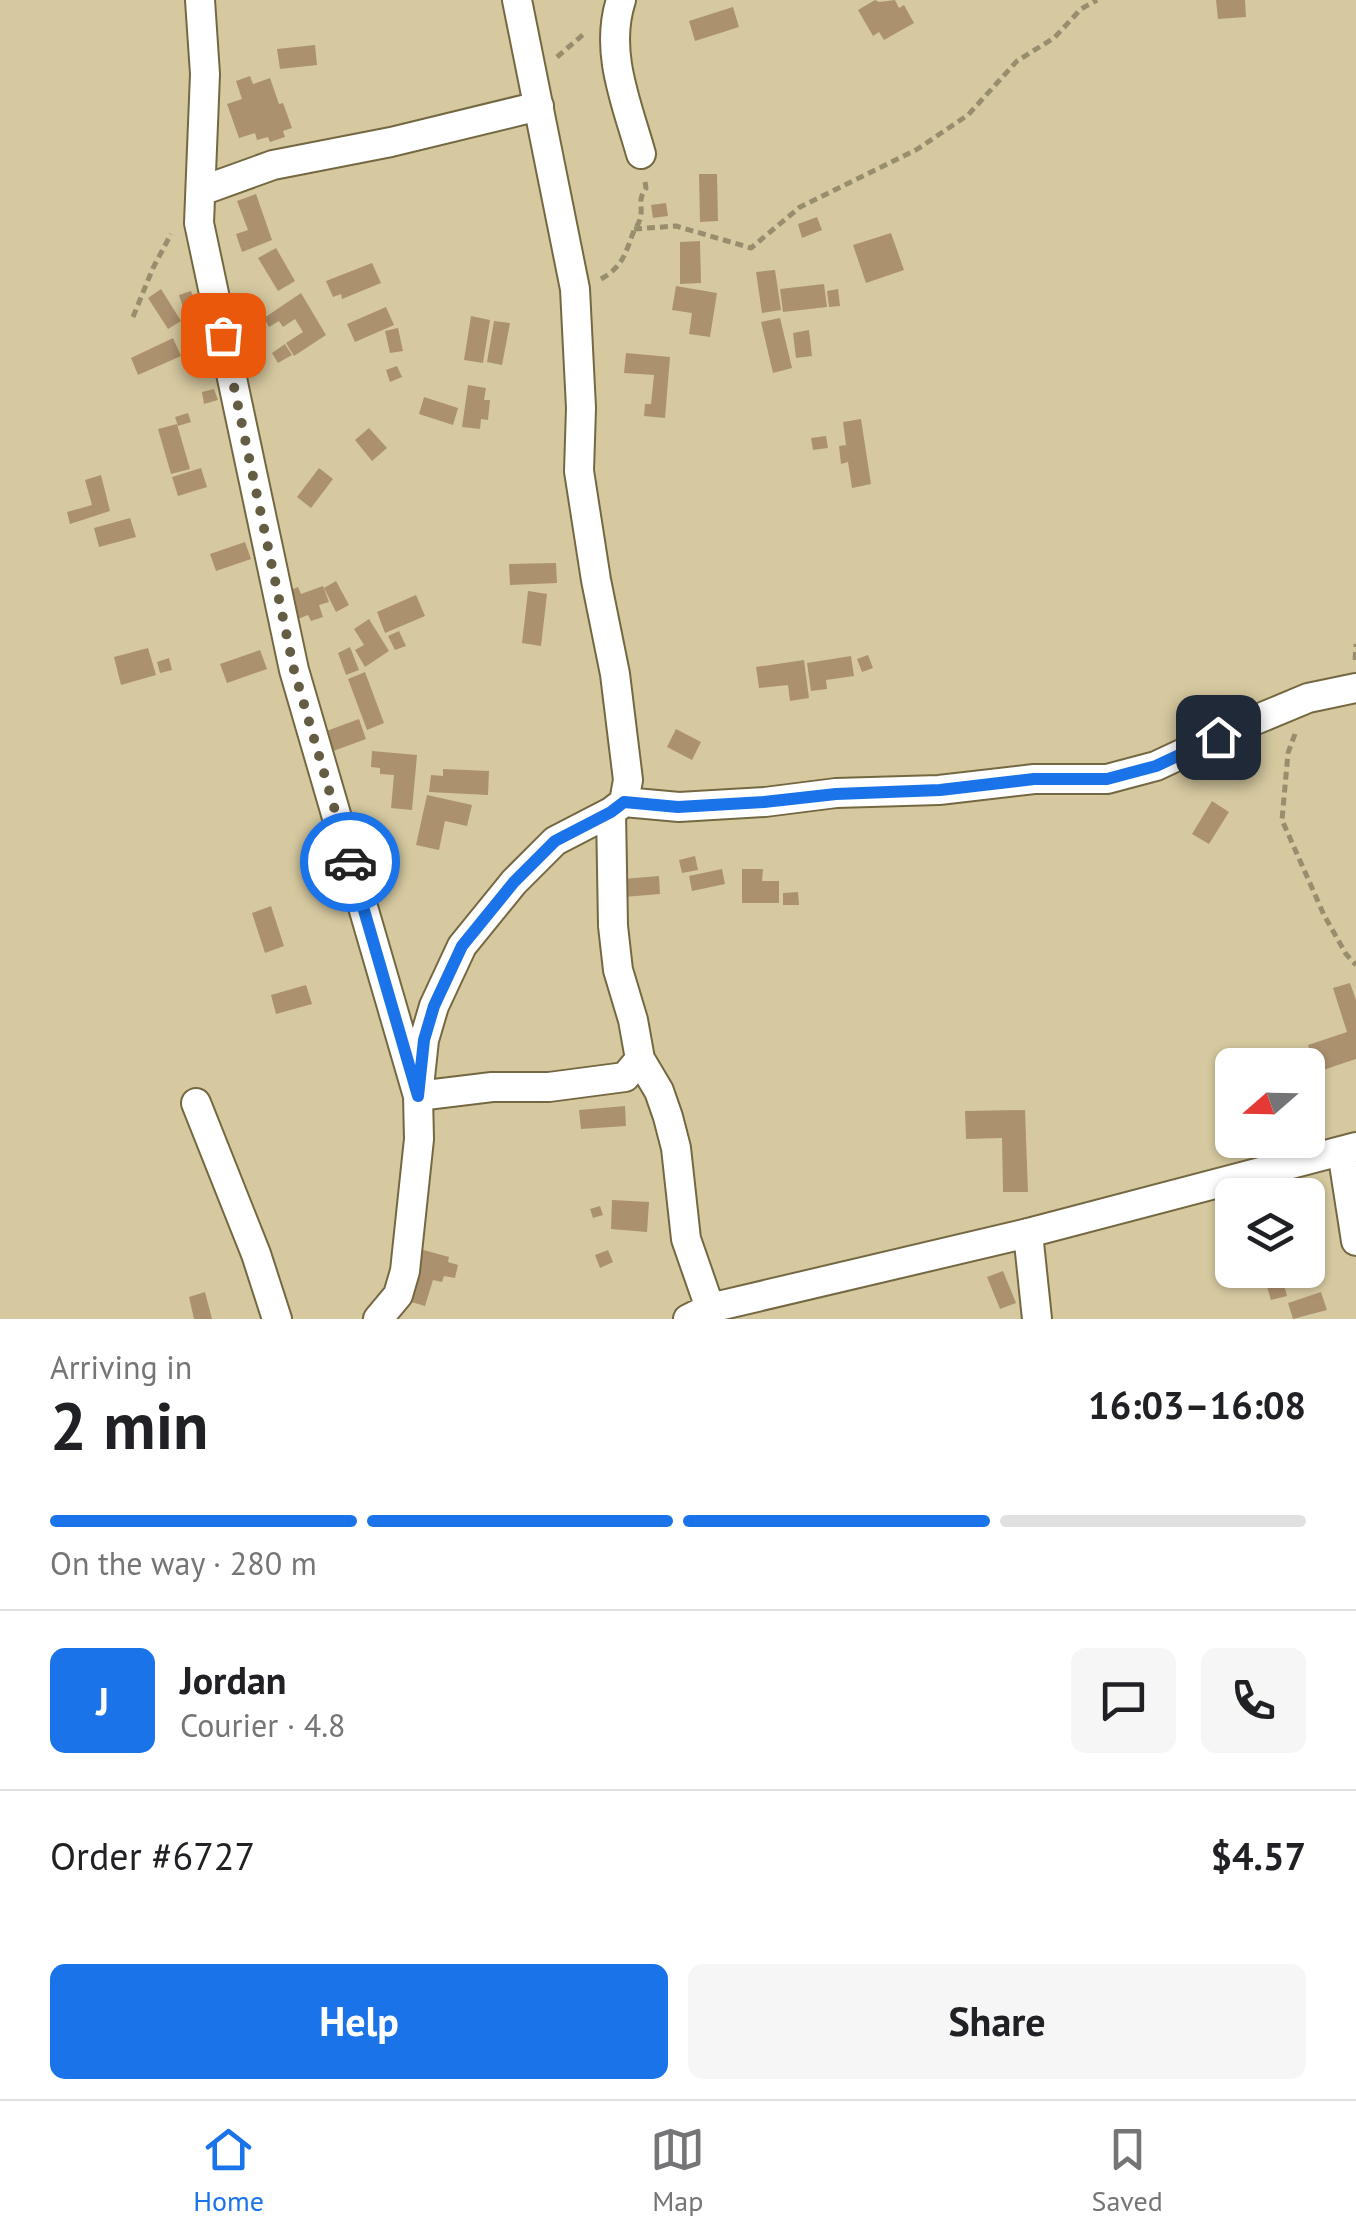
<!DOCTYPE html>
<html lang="en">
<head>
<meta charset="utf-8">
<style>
  body { margin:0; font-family:"PT Sans",sans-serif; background:#f6f6f6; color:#202124; height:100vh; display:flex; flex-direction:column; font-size:38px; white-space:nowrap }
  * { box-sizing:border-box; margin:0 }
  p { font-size:32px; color:#757577 }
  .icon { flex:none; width:55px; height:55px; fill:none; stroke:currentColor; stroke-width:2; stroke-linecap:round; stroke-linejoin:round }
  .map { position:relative; height:1319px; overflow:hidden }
  .drawer { display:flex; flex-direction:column; background:#fff; flex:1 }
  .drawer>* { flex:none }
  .needle { width:65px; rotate:250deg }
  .tools { position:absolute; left:1215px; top:1048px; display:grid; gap:20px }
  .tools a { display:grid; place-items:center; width:110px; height:110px; border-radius:15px; background:#fff; box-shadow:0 2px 8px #0004; font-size:50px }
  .pin { position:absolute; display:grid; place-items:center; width:85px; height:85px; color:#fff; margin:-42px; border-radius:20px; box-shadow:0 5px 15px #0006 }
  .courier { position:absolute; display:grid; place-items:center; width:100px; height:100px; margin:-50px; border:8px solid #1a73e8; border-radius:50%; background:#fff; color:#222; box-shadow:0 2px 12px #0007 }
  .overview em { font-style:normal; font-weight:600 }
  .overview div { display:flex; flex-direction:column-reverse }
  .overview { display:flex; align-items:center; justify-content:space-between; height:170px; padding:0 50px }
  h1 { font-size:65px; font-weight:600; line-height:75px }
  .bar { display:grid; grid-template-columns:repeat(4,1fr); gap:15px 10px; align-content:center; height:120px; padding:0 50px }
  .bar i { height:12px; border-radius:8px; background:#e0e0e0 }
  .bar .selected { background:#1a73e8 }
  .bar p { grid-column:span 4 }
  .line { display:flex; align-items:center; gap:25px; padding:0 50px; border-top:2px solid #e0e0e0 }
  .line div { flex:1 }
  .round { display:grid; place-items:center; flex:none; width:105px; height:105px; border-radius:15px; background:#f6f6f6 }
  .cta { display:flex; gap:20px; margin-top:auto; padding:20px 50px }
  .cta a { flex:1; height:115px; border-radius:15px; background:#1a73e8; color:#fff; font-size:40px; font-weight:600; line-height:115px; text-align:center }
  .cta a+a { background:#f6f6f6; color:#202124 }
  .dock { display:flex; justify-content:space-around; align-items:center; height:140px; border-top:2px solid #e0e0e0; background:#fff; font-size:28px; color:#757577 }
  .dock a { display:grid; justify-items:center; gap:5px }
  .dock .selected { color:#1a73e8 }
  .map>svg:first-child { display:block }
  .building { fill:#ac916f }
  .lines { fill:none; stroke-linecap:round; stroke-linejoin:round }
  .minor-casing { stroke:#746842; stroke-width:32 }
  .path { stroke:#988e6e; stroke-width:5; stroke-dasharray:8 5; stroke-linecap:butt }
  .minor { stroke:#fff; stroke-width:28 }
  .done { stroke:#645c43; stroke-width:10; stroke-dasharray:0 18 }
  .route { stroke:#1a73e8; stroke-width:12 }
</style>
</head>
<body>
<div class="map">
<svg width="1356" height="1319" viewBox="0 0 1356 1319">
  <rect width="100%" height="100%" fill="#d6c9a0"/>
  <!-- building -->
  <path class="building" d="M875,0L879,2L895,0L899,8L904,5L914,23L884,40L879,32L873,36L858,10Z
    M1216,0H1245L1246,17L1218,19Z
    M733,7L739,27L695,41L689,21Z
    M315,45L317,65L280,69L277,49Z
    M250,76L253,84L270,78L279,104L283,103L292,128L283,131L285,137L270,142L268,137L257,140L255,133L239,138L227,104L242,99L236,81Z
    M699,174H717L718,221L700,222Z
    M256,194L272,240L242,252L236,234L248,230L237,201Z
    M666,203L668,216L653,218L651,205Z
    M817,217L822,230L802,238L798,224Z
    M891,233L904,270L866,283L853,245Z
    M700,241L701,283L680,284V242Z
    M276,248L295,281L278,291L258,258Z
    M372,263L381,283L342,299L341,294L333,297L326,281Z
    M775,270L781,310L762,313L756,272Z
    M824,284L827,307L783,312L780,289Z
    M676,286L717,293L710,337L689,334L692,313L672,310Z
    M161,289L181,321L168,329L148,298Z
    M838,289L840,306L829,307L827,291Z
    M191,291L199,312L186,317L179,295Z
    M301,293L326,335L294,356L286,343L303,332L295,319L283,327L279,321L269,327L264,318Z
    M386,307L394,325L355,342L347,324Z
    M471,316L490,320L483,363L464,360Z
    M780,318L792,368L773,373L761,322Z
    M494,321L510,323L502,365L487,362Z
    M398,328L403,351L390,353L385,331Z
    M809,330L812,356L796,358L793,333Z
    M173,338L181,356L138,375L131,358Z
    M285,344L292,355L278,363L272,353Z
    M626,353L670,357L665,418L644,416L645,404H651L654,375L624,373Z
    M397,366L402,377L390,382L386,370Z
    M468,385L486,388L484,400H490L488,420L481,419L480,429L462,427Z
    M214,389L218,400L204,404L202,392Z
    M424,397L458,408L453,425L419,414Z
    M188,413L191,422L178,426L175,417Z
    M861,419L871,484L852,488L848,462L841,464L839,446L846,445L843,422Z
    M177,424L190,469L171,474L158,429Z
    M369,428L387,448L372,461L355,440Z
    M826,436L828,448L813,450L811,438Z
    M201,468L207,487L178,496L172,477Z
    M319,468L333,479L311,508L297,497Z
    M101,475L110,511L70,524L67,512L92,505L85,480Z
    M130,518L136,537L99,547L94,528Z
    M245,542L251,559L216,571L210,554Z
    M556,563L557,583L510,585L509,564Z
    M336,581L349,605L336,612L324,588Z
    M323,586L329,602L319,605L323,617L311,621L308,615L298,619L288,591L298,587L301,594Z
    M528,591L547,594L541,646L522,643Z
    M416,595L425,616L385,633L377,612Z
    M369,619L389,651L365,667L355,650L364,645L354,629Z
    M399,631L406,646L395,650L388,636Z
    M350,647L359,670L346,675L338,653Z
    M148,648L156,675L121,685L114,657Z
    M260,650L267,669L227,683L220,664Z
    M868,655L873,668L862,672L857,659Z
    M851,656L854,676L826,680L827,689L811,691L807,663Z
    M169,658L172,670L160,673L157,662Z
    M804,660L809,698L790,701L788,685L759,688L756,667Z
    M365,672L384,723L367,730L348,679Z
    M359,719L366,739L328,753L321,733Z
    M676,729L701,742L692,760L667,747Z
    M372,751L417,755L412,810L391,808L394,775L380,774V768L371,767Z
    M443,769L489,771L488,795L429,792L431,775L443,776Z
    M427,795L472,805L467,826L445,821L439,850L416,845Z
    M1212,801L1229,812L1209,844L1192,834Z
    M695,856L698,870L682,873L679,860Z
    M722,869L725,884L692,891L689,876Z
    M742,869H763L762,881H779V903H742Z
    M659,876L660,894L624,897L623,879Z
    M798,892L799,905H783V893Z
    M271,906L284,946L265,953L252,913Z
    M1350,983L1356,1000V1059L1317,1072L1308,1045L1347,1032L1333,988Z
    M306,985L312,1004L276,1014L271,995Z
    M1310,1088L1313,1112L1308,1113V1089Z
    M625,1106L626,1126L581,1129L579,1110Z
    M1025,1110L1028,1192H1003L1002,1138L966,1139L965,1111Z
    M612,1200L649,1202L647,1232L611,1229Z
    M600,1206L603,1215L593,1218L590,1209Z
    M420,1249L449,1257L448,1262L458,1265L455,1278L444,1276L442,1282L433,1280L425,1306L401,1299Z
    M608,1250L613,1262L600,1268L595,1255Z
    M1262,1270H1280L1287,1296L1271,1300Z
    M1003,1271L1016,1303L1000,1309L987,1277Z
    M205,1292L212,1319H194L189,1297Z
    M1321,1292L1327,1310L1293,1319L1288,1303Z"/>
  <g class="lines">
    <defs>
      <path id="minor" d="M200,0L205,74L199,223L294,670L418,1096L492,1087H549L625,1077L640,1059L633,1020L618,970L613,926L611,812
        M621,0C604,52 627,104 641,154
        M201,191L273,165L391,142L539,106
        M624,802L679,807L765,802L836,793L939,790L1034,779H1107L1156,766L1248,723L1308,698L1356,688
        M640,1059L659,1091L668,1117L676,1148L686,1239L710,1308
        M196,1103L256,1254L277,1319
        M1342,1151L1356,1241
        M1028,1233L1037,1319
        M378,1319L398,1295L405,1271L419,1139L418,1096L424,1040L434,1006L462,946L514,882L555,841L611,812L624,802L628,780L615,674L596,580L579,471L581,408L575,289L517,0
        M688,1319L710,1308L1028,1233L1356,1147"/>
    </defs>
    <!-- minor casing -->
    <use href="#minor" class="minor-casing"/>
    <!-- path -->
    <path class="path" d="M557,57L586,32
      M634,229L676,226L751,248L800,207L916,150L968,115L1017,61L1054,38L1081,9L1097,0
      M601,279C622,267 625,255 633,233C635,228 639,224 640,219C644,205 636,203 646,188L645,182
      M133,317L153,268L171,234
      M1355,660L1356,644
      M1295,734L1288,753L1282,820L1324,915L1346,954L1356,965"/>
    <!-- minor -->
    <use href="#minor" class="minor"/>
  </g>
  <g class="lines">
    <!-- done -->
    <path class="done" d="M223,335L294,670L350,862"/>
    <!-- route -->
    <path class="route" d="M350,862L418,1096L424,1040L434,1006L462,946L514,882L555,841L611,812L624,802L678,807L764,802L836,794L940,790L1034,779H1107L1156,766L1218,737"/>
  </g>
</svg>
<div class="tools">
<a><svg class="needle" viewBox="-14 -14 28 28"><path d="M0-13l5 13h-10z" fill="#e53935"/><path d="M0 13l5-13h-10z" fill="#757577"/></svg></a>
<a><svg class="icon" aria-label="layers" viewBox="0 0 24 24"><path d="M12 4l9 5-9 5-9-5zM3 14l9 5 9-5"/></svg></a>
</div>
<div class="pin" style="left:223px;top:335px;background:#ea580c"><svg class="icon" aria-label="bag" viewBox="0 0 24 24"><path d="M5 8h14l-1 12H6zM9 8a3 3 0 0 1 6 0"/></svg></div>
<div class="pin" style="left:1218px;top:737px;background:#1f2937"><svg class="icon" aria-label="home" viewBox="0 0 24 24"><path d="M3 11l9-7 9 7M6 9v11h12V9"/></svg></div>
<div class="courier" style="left:350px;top:862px"><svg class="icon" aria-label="car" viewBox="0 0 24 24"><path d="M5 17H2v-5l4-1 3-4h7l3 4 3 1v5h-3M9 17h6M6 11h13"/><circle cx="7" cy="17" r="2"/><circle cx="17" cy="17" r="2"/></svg></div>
</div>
<section class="drawer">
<div class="overview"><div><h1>2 min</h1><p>Arriving in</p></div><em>16:03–16:08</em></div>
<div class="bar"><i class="selected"></i><i class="selected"></i><i class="selected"></i><i></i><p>On the way · 280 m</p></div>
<div class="line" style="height:180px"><b class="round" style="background:#1a73e8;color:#fff">J</b><div><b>Jordan</b><p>Courier · 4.8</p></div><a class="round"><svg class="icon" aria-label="chat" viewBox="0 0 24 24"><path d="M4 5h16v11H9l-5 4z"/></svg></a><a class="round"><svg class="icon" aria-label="phone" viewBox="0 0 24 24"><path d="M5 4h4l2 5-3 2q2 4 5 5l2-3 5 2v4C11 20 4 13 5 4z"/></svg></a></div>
<div class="line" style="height:130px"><div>Order #6727</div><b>$4.57</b></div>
<div class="cta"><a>Help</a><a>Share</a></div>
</section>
<nav class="dock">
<a class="selected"><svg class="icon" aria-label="home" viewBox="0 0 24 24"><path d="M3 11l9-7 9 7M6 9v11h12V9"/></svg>Home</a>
<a><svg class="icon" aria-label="map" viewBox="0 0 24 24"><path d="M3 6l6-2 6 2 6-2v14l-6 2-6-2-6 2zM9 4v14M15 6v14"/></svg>Map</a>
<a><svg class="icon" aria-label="saved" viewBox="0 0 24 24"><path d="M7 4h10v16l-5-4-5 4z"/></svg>Saved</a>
</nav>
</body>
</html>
